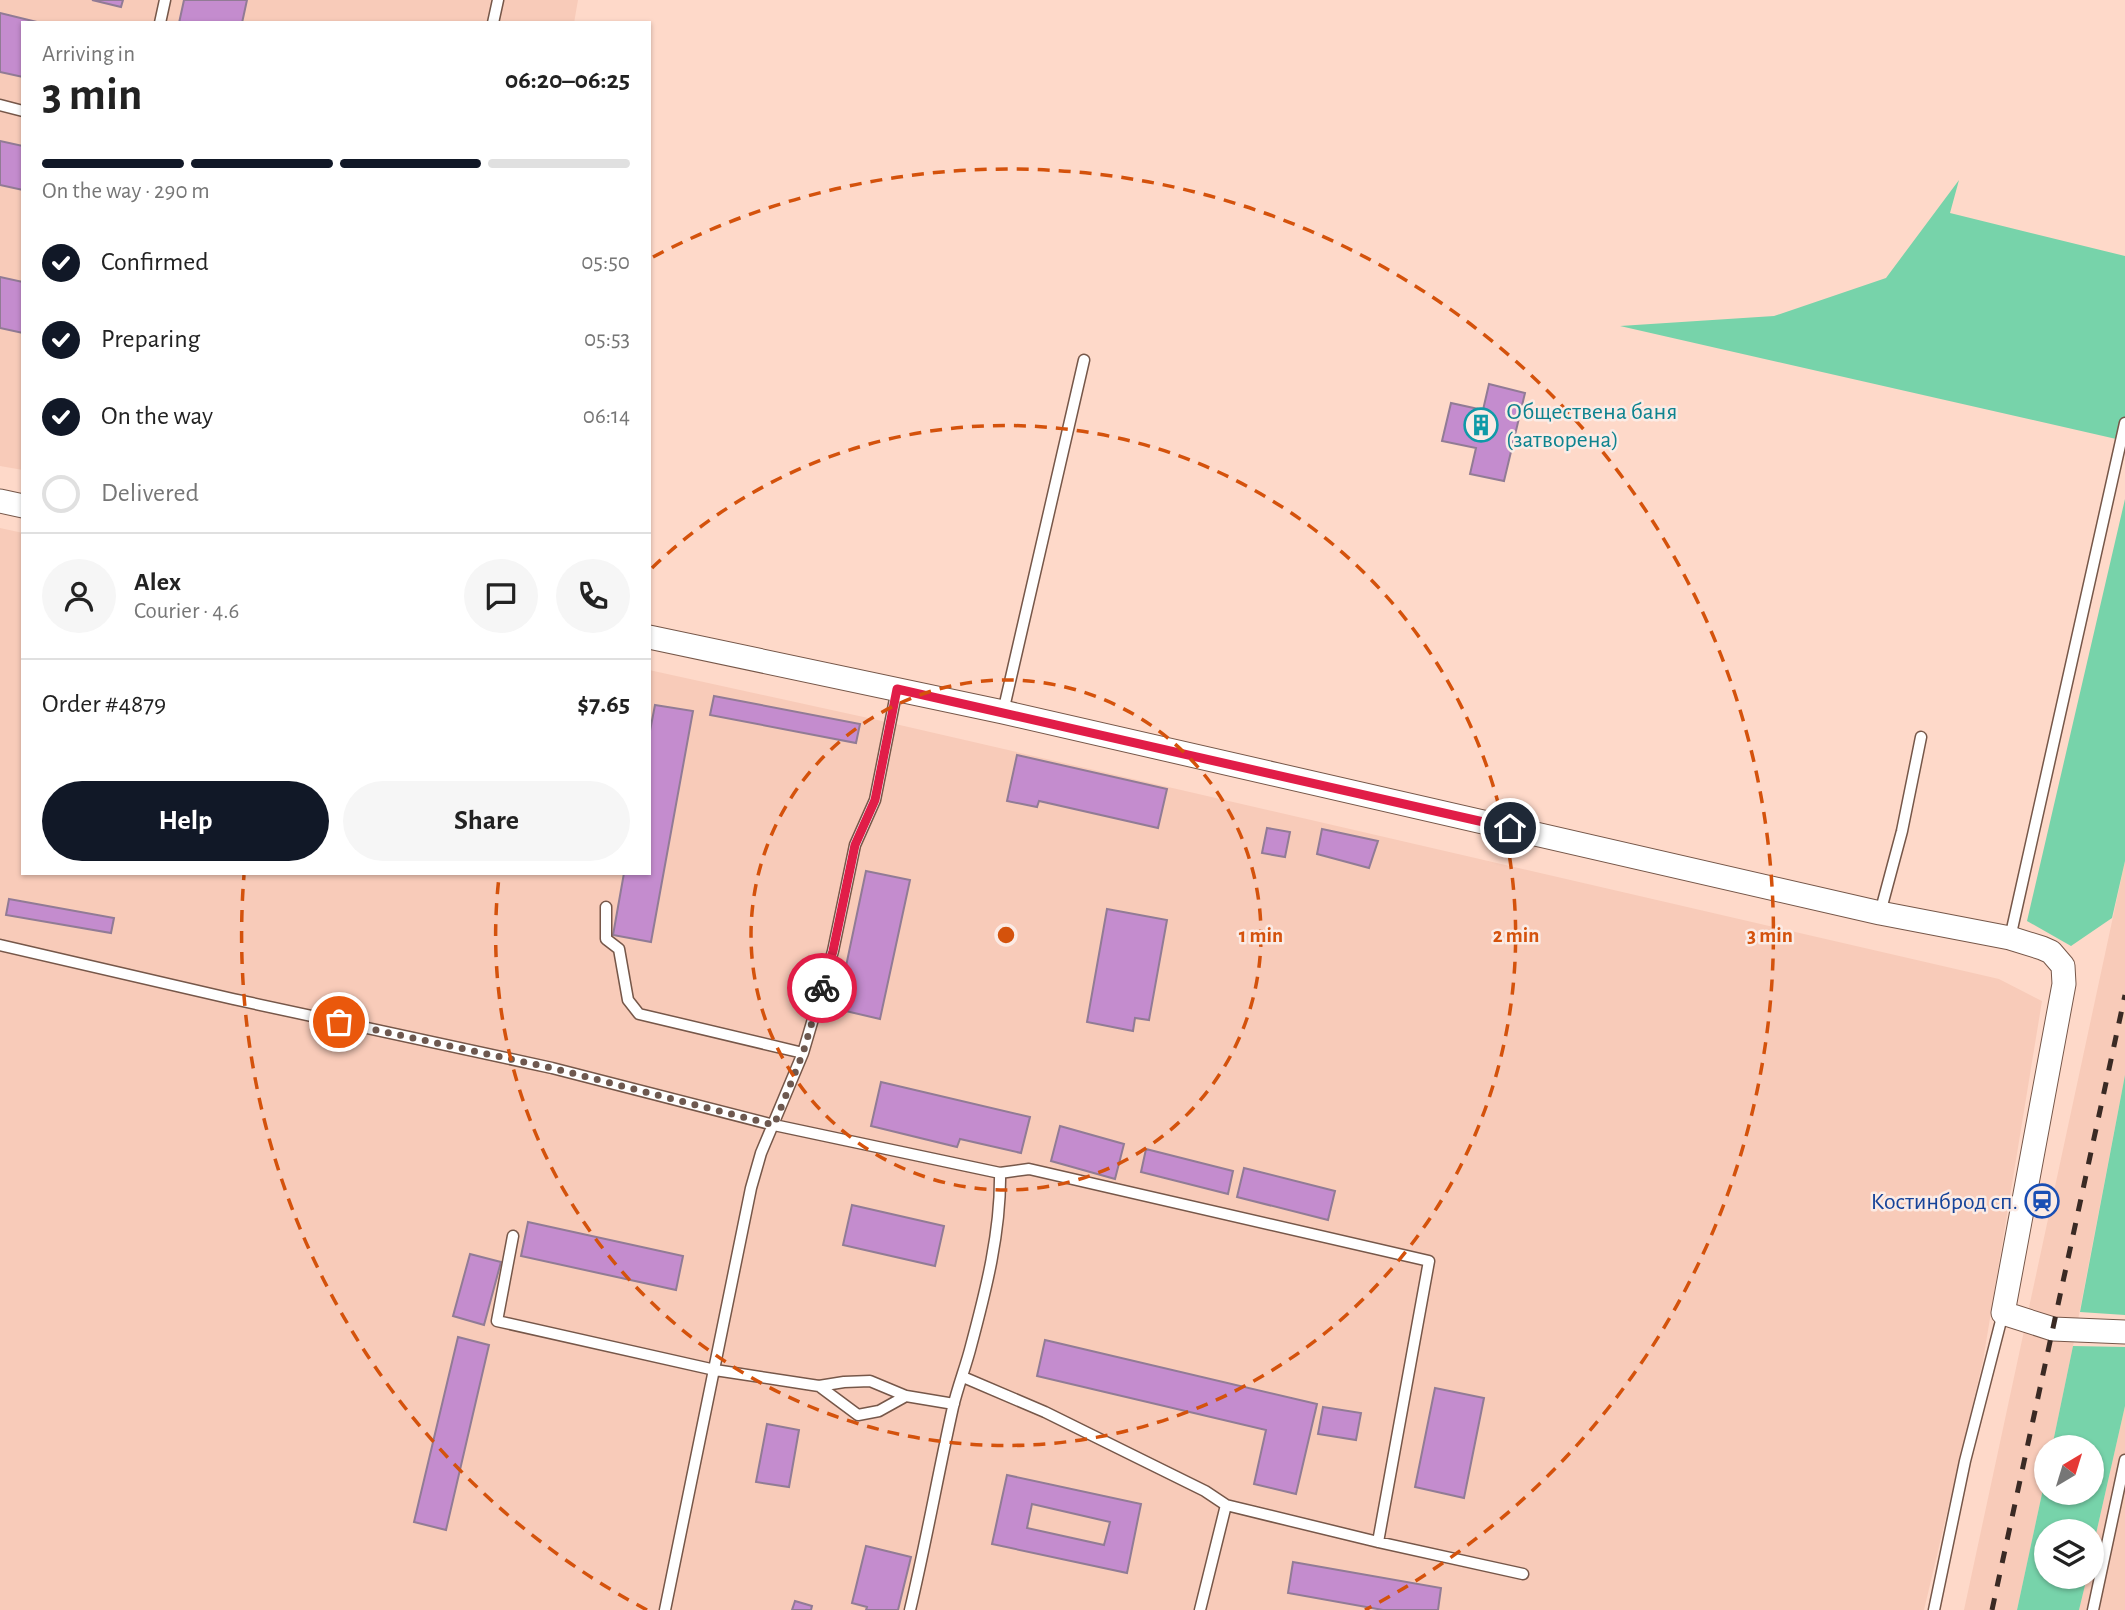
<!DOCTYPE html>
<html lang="en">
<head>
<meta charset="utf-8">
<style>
  body { margin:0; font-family:"Alegreya Sans",sans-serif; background:#f6f6f6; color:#222; height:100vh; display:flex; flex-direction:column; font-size:26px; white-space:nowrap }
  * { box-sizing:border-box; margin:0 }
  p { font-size:23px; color:#767676 }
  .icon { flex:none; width:38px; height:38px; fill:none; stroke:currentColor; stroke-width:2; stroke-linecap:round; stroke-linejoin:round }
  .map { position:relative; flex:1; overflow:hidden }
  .drawer { position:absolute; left:21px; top:21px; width:630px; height:854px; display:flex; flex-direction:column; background:#fff; border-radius:0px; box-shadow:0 2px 5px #0004 }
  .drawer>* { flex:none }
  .needle { width:46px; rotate:38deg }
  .controls { position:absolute; left:2034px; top:1435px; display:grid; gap:14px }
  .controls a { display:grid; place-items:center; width:70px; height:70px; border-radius:50%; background:#fff; box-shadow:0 2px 5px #0004; font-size:35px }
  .pin { position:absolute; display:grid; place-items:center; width:60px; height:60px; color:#fff; margin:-30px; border:4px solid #fff; border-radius:50%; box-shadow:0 2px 7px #0007 }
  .courier { position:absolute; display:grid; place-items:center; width:70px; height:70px; margin:-35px; border:5px solid #e11d48; border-radius:50%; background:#fff; color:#222; box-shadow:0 2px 9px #0007 }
  .head em { font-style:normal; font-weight:600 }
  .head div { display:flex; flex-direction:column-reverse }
  .head { display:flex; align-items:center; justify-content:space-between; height:119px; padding:0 21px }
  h1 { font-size:46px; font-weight:600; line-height:52px }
  .bar { display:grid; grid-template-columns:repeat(4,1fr); gap:10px 7px; align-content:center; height:84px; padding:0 21px }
  .bar i { height:9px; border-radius:5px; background:#e0e0e0 }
  .bar .current { background:#111827 }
  .bar p { grid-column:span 4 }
  .line { display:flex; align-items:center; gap:18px; padding:0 21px; border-top:2px solid #e0e0e0 }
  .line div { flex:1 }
  .round { display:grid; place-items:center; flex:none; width:74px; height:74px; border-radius:37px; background:#f6f6f6 }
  ol { padding:0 21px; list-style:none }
  li { display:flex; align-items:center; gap:21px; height:77px }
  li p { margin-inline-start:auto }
  li .icon { padding:7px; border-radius:50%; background:#111827; color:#fff; stroke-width:4 }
  li:last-child { color:#767676 }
  li i { width:38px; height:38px; border:4px solid #e0e0e0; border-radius:50% }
  .cta { display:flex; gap:14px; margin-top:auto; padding:14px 21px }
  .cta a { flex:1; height:80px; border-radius:42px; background:#111827; color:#fff; font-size:28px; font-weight:600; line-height:80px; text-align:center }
  .cta a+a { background:#f6f6f6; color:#222 }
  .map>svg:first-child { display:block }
  .built { fill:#f8cbb9 }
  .green { fill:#77d3aa }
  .building { fill:#c48cce; stroke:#917b95; stroke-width:2; fill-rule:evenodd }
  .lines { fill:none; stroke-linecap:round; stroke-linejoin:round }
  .service-casing { stroke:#765749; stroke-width:13 }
  .minor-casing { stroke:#765749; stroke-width:25 }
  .service { stroke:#fff; stroke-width:10 }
  .minor { stroke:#fff; stroke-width:23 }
  .rail { stroke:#3a2a24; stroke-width:5; stroke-dasharray:12 12; stroke-linecap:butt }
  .done { stroke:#6d584f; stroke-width:7; stroke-dasharray:0 12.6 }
  .route { stroke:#e11d48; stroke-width:9 }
  .ring { fill:none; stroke:#d4520c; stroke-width:3.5; stroke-dasharray:12 9 }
  .labels { text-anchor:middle; stroke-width:5; stroke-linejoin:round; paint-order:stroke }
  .culture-label { font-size:24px; fill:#0d838f; stroke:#fbebe5; text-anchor:start }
  .transit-label { font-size:24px; fill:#164399; stroke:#fbebe5; text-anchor:end }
  .centre { fill:#d4520c; stroke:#fbebe5; stroke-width:3.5 }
  .ring-label { font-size:21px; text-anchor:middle; font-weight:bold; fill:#d4520c; stroke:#fbebe5; stroke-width:5; stroke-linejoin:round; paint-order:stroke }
</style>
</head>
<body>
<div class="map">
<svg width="2125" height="1610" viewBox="0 0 2125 1610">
  <rect width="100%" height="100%" fill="#fed9c9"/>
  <!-- built -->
  <path class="built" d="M0,0H578L574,23H23V470L0,466Z
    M0,528L23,533V873H649V670L891,723L1999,979L2042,1001L1983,1361L1924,1610H0Z
    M2125,861V1075L2073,1346L2052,1447H2046V1475L2017,1610H1964Z
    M2125,1406V1610H2079L2087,1577H2091V1556Z"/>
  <!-- green -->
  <path class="green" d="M1959,180L1950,213L2125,256V441L1620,326L1774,316L1886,278Z
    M2125,499V861L2112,918L2071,946L2027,921Z
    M2125,1075V1315L2080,1312Z
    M2073,1346L2125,1347V1406L2091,1556V1531H2046V1577H2087L2079,1610H2017L2046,1475V1493H2091V1447H2052Z"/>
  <!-- building -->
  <path class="building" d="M92,0H123L121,7Z
    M184,0H247L242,23H179Z
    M0,13L41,23H23V77L0,72Z
    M0,141L23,146V190L0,185Z
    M0,277L23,282V333L0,328Z
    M1489,384L1525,393L1504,481L1470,474L1476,448L1442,441L1451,403L1483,410Z
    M714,696L860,724L856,743L710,715Z
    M655,705L693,711L651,942L613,935L624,873H649V736Z
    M1017,755L1167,789L1158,828L1039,801L1037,807L1007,801Z
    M1267,828L1290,832L1285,857L1262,853Z
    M1322,829L1378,841L1369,868L1317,854Z
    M866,871L910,880L880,1019L837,1009Z
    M9,899L114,918L111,933L6,915Z
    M1107,909L1167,920L1149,1020L1135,1018L1133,1031L1087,1022Z
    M881,1082L1030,1117L1021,1153L960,1139L957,1147L871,1126Z
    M1060,1126L1124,1144L1115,1179L1051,1161Z
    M1146,1149L1233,1171L1228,1194L1141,1172Z
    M1244,1168L1335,1191L1328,1220L1237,1197Z
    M852,1205L944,1226L935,1266L843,1245Z
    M528,1222L683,1256L676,1290L521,1256Z
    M470,1254L501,1262L484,1325L453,1316Z
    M458,1337L489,1345L446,1530L414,1522Z
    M1045,1340L1317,1404L1296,1494L1254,1484L1266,1430L1037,1376Z
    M1435,1388L1484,1398L1464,1498L1415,1487Z
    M1323,1407L1361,1413L1356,1440L1318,1434Z
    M767,1424L799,1430L789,1487L756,1482Z
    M1007,1475L1141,1504L1127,1573L992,1544ZM1032,1504L1110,1522L1104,1545L1027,1528Z
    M866,1546L911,1557L898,1610H866L867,1607L852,1603Z
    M1293,1562L1441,1588L1438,1610H1383L1288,1593Z
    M795,1601L812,1606L811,1610H792Z"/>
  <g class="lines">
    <defs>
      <path id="service" d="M160,23L165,0
        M493,23L498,0
        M0,105L23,111
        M1003,712L1084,360
        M606,907V939L619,949L628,1000L639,1014L803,1053
        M1880,913L1902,831L1921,737
        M2010,938L2125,423
        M0,945L233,999L552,1068L774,1125L1000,1173L1029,1169L1429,1261L1378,1542
        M513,1236L497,1321L715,1370L819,1386L844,1382L870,1381L906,1396L954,1404
        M963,1377L1045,1412L1205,1491L1226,1505L1378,1542L1523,1574
        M819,1386L858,1415L879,1411L906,1396
        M665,1610L751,1188L761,1153L803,1053L833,951L855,845L875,800L897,689
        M910,1610C926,1543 938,1474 953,1407C958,1386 966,1366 971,1346C986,1290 1001,1231 1000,1173
        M1200,1610L1226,1505
        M1934,1610L1965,1461L2003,1313
        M2093,1610L2125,1460"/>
      <path id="minor" d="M0,501L23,506
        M649,637L1003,712L1880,913L2010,938L2042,948L2051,952L2063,966L2064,984L2003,1313L2053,1329L2125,1332"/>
    </defs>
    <!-- service casing -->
    <use href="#service" class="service-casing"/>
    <!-- minor casing -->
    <use href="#minor" class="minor-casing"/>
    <!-- service -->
    <use href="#service" class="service"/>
    <!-- minor -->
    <use href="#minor" class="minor"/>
    <!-- rail -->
    <path class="rail" d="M1992,1610L2125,995"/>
  </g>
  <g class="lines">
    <!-- done -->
    <path class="done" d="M339,1022L552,1068L774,1125L803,1053L822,988"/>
    <!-- route -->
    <path class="route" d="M822,988L833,951L855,845L875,800L897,689L1510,828"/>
  </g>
  <!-- distance rings -->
  <g class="ring">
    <circle cx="1006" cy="935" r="255"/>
    <path d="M652 568A510 510 0 1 1 499 877"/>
    <path d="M647 1610A764 764 0 0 1 244 875M653 257A764 764 0 0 1 1365 1610"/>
  </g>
  <!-- icons -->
  <defs>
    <symbol id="building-ring" viewBox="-11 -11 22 22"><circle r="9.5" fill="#fbebe5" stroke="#0f9aa8" stroke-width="1.5"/><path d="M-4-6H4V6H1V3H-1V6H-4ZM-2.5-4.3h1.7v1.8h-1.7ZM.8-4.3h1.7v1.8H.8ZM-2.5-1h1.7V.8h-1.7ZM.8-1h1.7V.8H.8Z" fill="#0f9aa8"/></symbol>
    <symbol id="station-ring" viewBox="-11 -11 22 22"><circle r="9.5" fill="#fbebe5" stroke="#1a4fb4" stroke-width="1.5"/><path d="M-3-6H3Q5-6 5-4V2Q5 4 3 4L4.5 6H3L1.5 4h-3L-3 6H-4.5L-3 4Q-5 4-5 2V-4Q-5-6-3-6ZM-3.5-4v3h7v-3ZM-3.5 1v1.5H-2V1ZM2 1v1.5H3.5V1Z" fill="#1a4fb4"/></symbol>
  </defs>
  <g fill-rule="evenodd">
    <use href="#building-ring" x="1462" y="406" width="38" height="38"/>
    <use href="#station-ring" x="2023" y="1182" width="38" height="38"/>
  </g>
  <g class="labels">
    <!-- culture labels -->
    <g class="culture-label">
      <text x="1506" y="419">Обществена баня<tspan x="1506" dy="28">(затворена)</tspan></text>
    </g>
    <!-- transit labels -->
    <g class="transit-label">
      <text x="2018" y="1209">Костинброд сп.</text>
    </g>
  </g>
  <circle cx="1006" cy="935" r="10" class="centre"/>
  <g class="ring-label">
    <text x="1261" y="942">1 min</text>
    <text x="1516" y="942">2 min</text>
    <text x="1770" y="942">3 min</text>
  </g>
</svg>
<div class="controls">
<a><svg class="needle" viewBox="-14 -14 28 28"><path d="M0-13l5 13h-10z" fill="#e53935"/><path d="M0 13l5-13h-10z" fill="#767676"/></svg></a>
<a><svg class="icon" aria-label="layers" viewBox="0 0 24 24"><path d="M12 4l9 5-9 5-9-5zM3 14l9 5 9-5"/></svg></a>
</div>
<div class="pin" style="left:339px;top:1022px;background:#ea580c"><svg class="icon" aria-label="bag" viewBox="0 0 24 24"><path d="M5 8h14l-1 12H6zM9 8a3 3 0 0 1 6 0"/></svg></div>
<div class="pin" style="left:1510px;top:828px;background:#1f2937"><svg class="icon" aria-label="home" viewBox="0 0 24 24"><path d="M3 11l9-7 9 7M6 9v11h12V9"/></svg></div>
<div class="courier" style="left:822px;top:988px"><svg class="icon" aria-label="bike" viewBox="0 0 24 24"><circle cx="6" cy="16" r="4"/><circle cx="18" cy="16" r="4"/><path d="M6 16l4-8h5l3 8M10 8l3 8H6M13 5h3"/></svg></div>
<section class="drawer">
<div class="head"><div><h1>3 min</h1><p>Arriving in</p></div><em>06:20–06:25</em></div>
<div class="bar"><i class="current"></i><i class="current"></i><i class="current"></i><i></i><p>On the way · 290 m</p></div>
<ol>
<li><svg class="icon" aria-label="check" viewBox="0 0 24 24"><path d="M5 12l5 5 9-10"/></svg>Confirmed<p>05:50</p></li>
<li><svg class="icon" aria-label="check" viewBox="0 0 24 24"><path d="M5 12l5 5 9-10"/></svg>Preparing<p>05:53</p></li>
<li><svg class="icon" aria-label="check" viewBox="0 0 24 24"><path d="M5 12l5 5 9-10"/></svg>On the way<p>06:14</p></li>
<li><i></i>Delivered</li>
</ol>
<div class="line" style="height:126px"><a class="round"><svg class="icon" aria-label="person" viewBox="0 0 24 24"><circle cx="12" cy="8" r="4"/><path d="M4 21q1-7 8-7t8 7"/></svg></a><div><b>Alex</b><p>Courier · 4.6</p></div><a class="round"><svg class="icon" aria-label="chat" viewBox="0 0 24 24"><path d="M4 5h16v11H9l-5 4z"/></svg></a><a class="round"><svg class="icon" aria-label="phone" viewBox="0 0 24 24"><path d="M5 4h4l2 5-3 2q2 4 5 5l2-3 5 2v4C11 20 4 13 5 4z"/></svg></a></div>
<div class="line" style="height:91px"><div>Order #4879</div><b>$7.65</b></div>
<div class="cta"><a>Help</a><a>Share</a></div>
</section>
</div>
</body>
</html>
